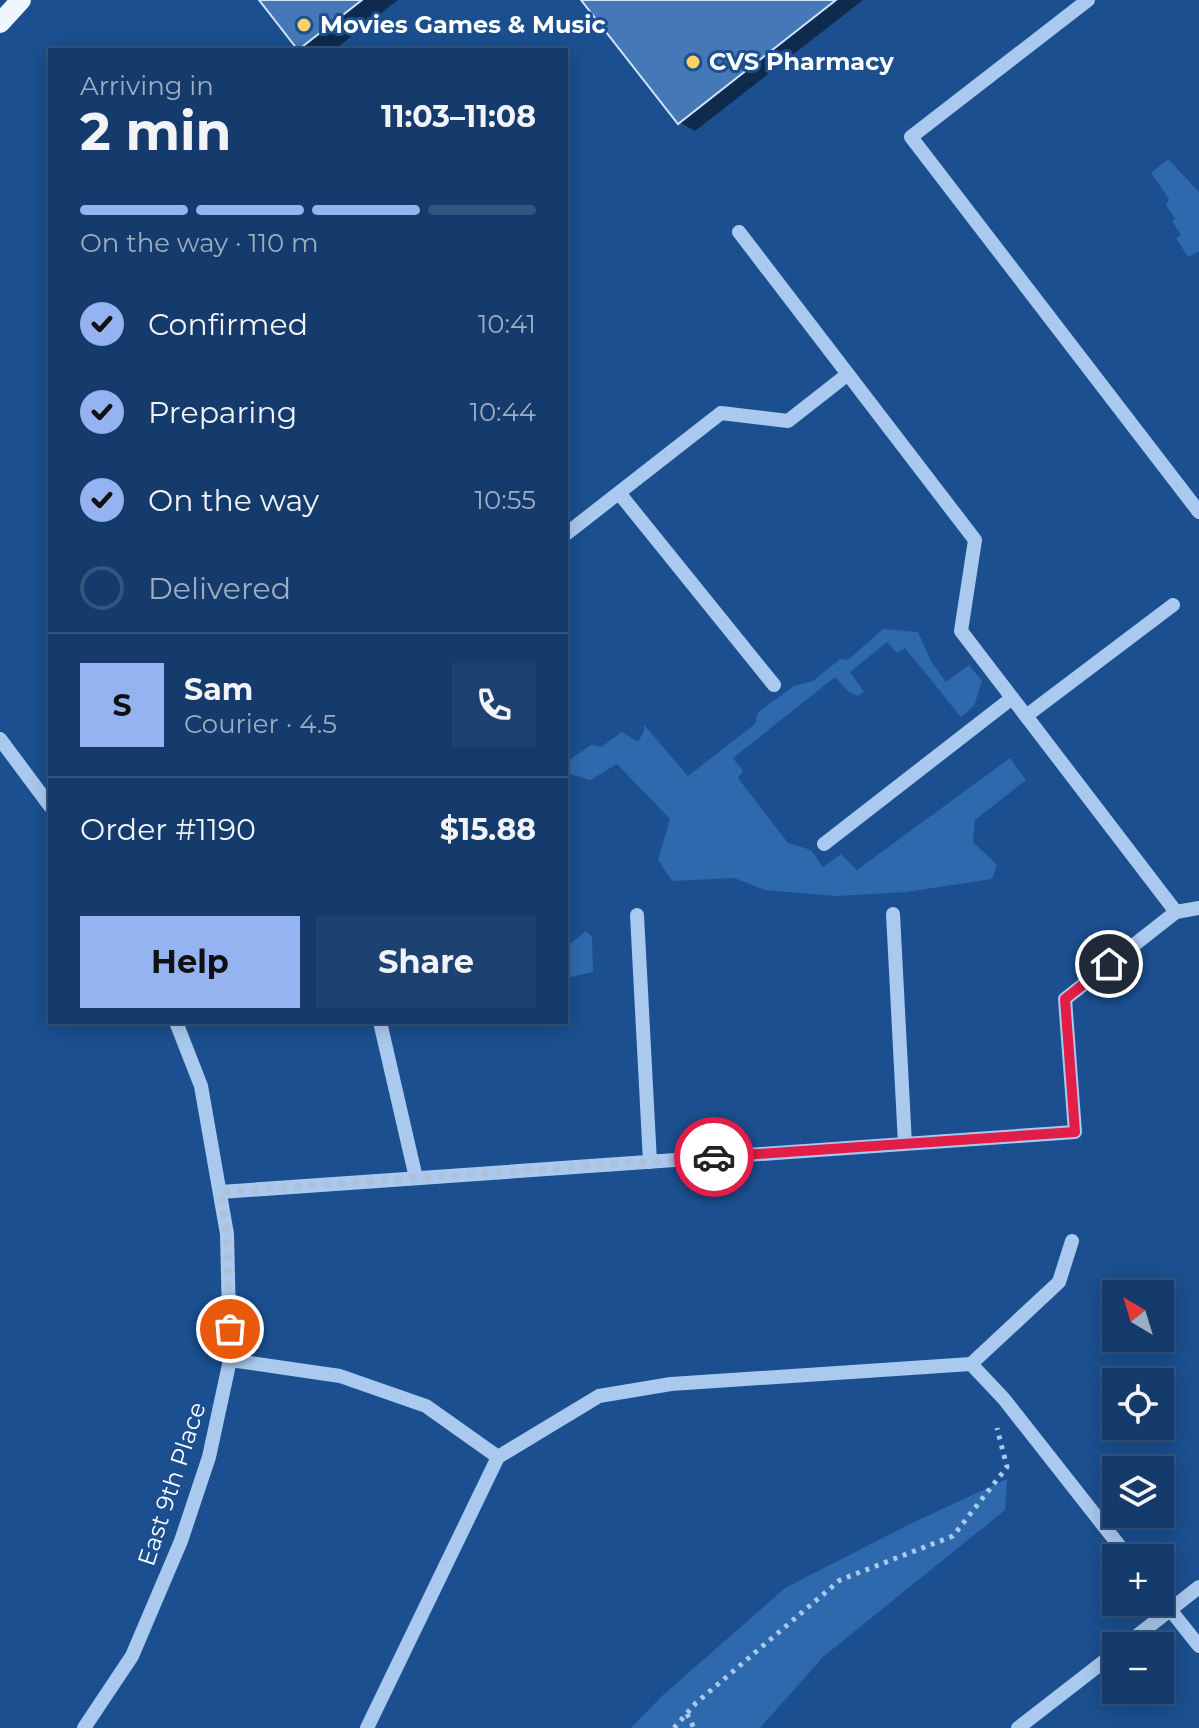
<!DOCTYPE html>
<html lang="en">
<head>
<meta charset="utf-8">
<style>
  body { margin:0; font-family:Montserrat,sans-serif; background:#1d4271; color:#f1f3f6; height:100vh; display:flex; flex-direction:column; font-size:30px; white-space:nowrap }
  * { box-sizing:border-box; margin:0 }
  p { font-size:26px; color:#9dadc1 }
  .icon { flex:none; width:44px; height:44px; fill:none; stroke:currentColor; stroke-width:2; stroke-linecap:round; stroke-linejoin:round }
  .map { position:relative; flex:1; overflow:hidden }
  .drawer { position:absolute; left:48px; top:48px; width:520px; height:976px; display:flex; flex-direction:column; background:#143b6b; border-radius:0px; box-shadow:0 4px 20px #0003,0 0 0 2px #33557e }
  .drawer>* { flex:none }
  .needle { width:52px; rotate:322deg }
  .tools { position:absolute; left:1102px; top:1280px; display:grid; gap:16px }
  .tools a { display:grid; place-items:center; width:72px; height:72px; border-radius:0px; background:#143b6b; box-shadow:0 4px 20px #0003,0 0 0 2px #33557e; font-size:40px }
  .pin { position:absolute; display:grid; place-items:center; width:68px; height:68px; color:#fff; margin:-34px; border:4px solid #fff; border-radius:50%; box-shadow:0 2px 8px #0007 }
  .courier { position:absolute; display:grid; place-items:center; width:80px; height:80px; margin:-40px; border:6px solid #e11d48; border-radius:50%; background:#fff; color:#222; box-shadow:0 2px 10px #0007 }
  .summary em { font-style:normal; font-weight:700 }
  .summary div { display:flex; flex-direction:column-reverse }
  .summary { display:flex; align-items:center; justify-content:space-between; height:136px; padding:0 32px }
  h1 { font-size:52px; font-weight:700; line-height:60px }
  .bar { display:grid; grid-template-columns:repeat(4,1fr); gap:12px 8px; align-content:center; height:96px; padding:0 32px }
  .bar i { height:10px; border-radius:6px; background:#33557e }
  .bar .selected { background:#95b2f1 }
  .bar p { grid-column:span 4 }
  .line { display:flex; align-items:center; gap:20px; padding:0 32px; border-top:2px solid #33557e }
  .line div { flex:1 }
  .round { display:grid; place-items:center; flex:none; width:84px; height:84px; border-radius:0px; background:#1d4271 }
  ol { padding:0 32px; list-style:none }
  li { display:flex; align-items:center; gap:24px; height:88px }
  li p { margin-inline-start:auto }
  li .icon { padding:8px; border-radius:50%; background:#95b2f1; color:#111; stroke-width:4 }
  li:last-child { color:#9dadc1 }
  li i { width:44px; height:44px; border:4px solid #33557e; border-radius:50% }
  .cta { display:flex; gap:16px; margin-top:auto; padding:16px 32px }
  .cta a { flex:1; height:92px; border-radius:0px; background:#95b2f1; color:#111; font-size:32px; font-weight:700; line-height:92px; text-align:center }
  .cta a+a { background:#1d4271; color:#f1f3f6 }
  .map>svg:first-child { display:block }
  .green { fill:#2e69ad }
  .shadow { fill:#0007 }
  .building { fill:#4478b7; stroke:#cfe3fa; stroke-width:2 }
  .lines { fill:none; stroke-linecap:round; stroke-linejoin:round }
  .path { stroke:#a9c9ee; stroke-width:5; stroke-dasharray:4 6; stroke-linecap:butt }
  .minor { stroke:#a9c9ee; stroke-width:14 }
  .major { stroke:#f0f6ff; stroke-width:20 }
  .done { stroke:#afc1d8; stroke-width:8; stroke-dasharray:0 14.4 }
  .route { stroke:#e11d48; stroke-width:10 }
  .poi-dot { fill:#ffd166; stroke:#1b4f8f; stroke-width:3 }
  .labels { text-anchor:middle; stroke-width:6; stroke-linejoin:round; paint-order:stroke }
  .poi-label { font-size:24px; font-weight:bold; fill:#fff; stroke:#1b4f8f; text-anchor:start }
  .street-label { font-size:24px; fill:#fff; stroke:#1b4f8f }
</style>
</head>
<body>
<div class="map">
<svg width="1199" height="1728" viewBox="0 0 1199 1728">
  <rect width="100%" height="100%" fill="#1b4f8f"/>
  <!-- green -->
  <path class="green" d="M1168,159L1199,192V251L1188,257L1176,238L1181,235L1172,221L1175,219L1166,205L1169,199L1151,173Z
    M883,629L918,632L931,661L946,682L969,665L982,681L974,706L961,717L905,648L897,653L887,642L850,672L864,692L858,696L849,692L835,677L733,758L743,771L738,778L788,843L811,850L823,867L841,854L857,870L1010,758L1026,780L975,820L973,842L997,865L992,879L906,892L837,896L765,890L734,878L672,881L658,860L670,819L617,764L590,780L567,773L568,761L591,745L601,747L622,732L638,742L644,731V725L688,776L755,724L758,712L794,686L813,681L840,659L848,660Z
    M586,931L592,937L593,972L566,978V947Z
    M1007,1479L1005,1510L824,1656L760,1728H631L661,1697L785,1588L912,1523Z"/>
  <!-- shadow -->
  <path class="shadow" d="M261,0H398L334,50H302L299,48Z
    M584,0H863L695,131L679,122Z"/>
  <!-- building -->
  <path class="building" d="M259,0H362L298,50Z
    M581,0H836L678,124Z"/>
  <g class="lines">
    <!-- path -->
    <path class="path" d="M687,1714L694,1728
      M674,1728L696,1703L840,1580L953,1536L1007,1467L997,1428"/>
    <!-- minor -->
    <path class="minor" d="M1088,0L911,137L1199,512
      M739,232L975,540L961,631L1176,912
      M619,493L774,685
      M566,534L721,413L788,421L848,374
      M1026,716L1173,605
      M0,739L50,806
      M824,844L1012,698
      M893,914L905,1144
      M637,915L650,1162
      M380,1022L416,1178
      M220,1192L1075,1132L1065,999L1176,912L1199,908
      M230,1360L340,1376L426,1406L498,1457
      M971,1364L1059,1282L1072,1241
      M1160,1597L1199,1646
      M1124,1646L1199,1587
      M84,1728L132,1656L181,1541L209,1457L230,1360L227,1234L201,1086L176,1022
      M367,1728L498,1457L599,1396L671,1384L971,1364L1004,1399L1129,1558
      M1018,1728L1116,1652"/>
    <!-- major -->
    <path class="major" d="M0,23L21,0"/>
  </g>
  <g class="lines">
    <!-- done -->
    <path class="done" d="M230,1329L227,1234L220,1192L714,1157"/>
    <!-- route -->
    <path class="route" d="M714,1157L1075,1132L1065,999L1109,964"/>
  </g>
  <!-- markers -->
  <g class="poi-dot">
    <circle cx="304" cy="25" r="8"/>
    <circle cx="693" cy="62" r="8"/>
  </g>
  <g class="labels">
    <!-- poi labels -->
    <g class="poi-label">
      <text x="320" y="33">Movies Games &amp; Music</text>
      <text x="709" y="70">CVS Pharmacy</text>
    </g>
    <!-- street labels -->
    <g class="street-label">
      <text transform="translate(172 1484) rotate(-72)" y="8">East 9th Place</text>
    </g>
  </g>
</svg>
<div class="tools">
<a><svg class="needle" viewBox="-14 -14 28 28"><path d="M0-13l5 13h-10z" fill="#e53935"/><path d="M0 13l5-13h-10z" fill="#9dadc1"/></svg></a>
<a><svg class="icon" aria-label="locate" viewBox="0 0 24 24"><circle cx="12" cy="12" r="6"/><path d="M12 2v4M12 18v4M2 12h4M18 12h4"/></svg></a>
<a><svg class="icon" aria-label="layers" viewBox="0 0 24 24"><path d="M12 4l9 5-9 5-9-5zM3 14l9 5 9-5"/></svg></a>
<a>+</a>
<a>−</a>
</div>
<div class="pin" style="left:230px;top:1329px;background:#ea580c"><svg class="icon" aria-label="bag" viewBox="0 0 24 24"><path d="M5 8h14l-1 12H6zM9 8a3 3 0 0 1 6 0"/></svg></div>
<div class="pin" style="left:1109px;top:964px;background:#1f2937"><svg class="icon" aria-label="home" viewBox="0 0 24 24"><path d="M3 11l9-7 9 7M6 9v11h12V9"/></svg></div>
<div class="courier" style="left:714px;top:1157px"><svg class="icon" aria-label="car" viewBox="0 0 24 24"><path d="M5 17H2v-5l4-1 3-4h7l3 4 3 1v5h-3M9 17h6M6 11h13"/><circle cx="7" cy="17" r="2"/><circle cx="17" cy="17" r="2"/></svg></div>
<section class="drawer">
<div class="summary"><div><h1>2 min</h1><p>Arriving in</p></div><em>11:03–11:08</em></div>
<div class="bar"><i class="selected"></i><i class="selected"></i><i class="selected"></i><i></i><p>On the way · 110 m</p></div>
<ol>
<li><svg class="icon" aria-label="check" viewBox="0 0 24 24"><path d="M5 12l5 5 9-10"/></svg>Confirmed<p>10:41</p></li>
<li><svg class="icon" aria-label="check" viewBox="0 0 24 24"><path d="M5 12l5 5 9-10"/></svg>Preparing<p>10:44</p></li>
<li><svg class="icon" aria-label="check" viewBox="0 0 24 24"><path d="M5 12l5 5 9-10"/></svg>On the way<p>10:55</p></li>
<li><i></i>Delivered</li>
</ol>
<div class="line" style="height:144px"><b class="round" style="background:#95b2f1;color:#111">S</b><div><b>Sam</b><p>Courier · 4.5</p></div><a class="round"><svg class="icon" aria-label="phone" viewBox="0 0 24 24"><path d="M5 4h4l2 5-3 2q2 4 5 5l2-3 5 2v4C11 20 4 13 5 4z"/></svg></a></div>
<div class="line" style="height:104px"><div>Order #1190</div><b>$15.88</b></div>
<div class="cta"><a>Help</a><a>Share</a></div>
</section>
</div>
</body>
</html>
